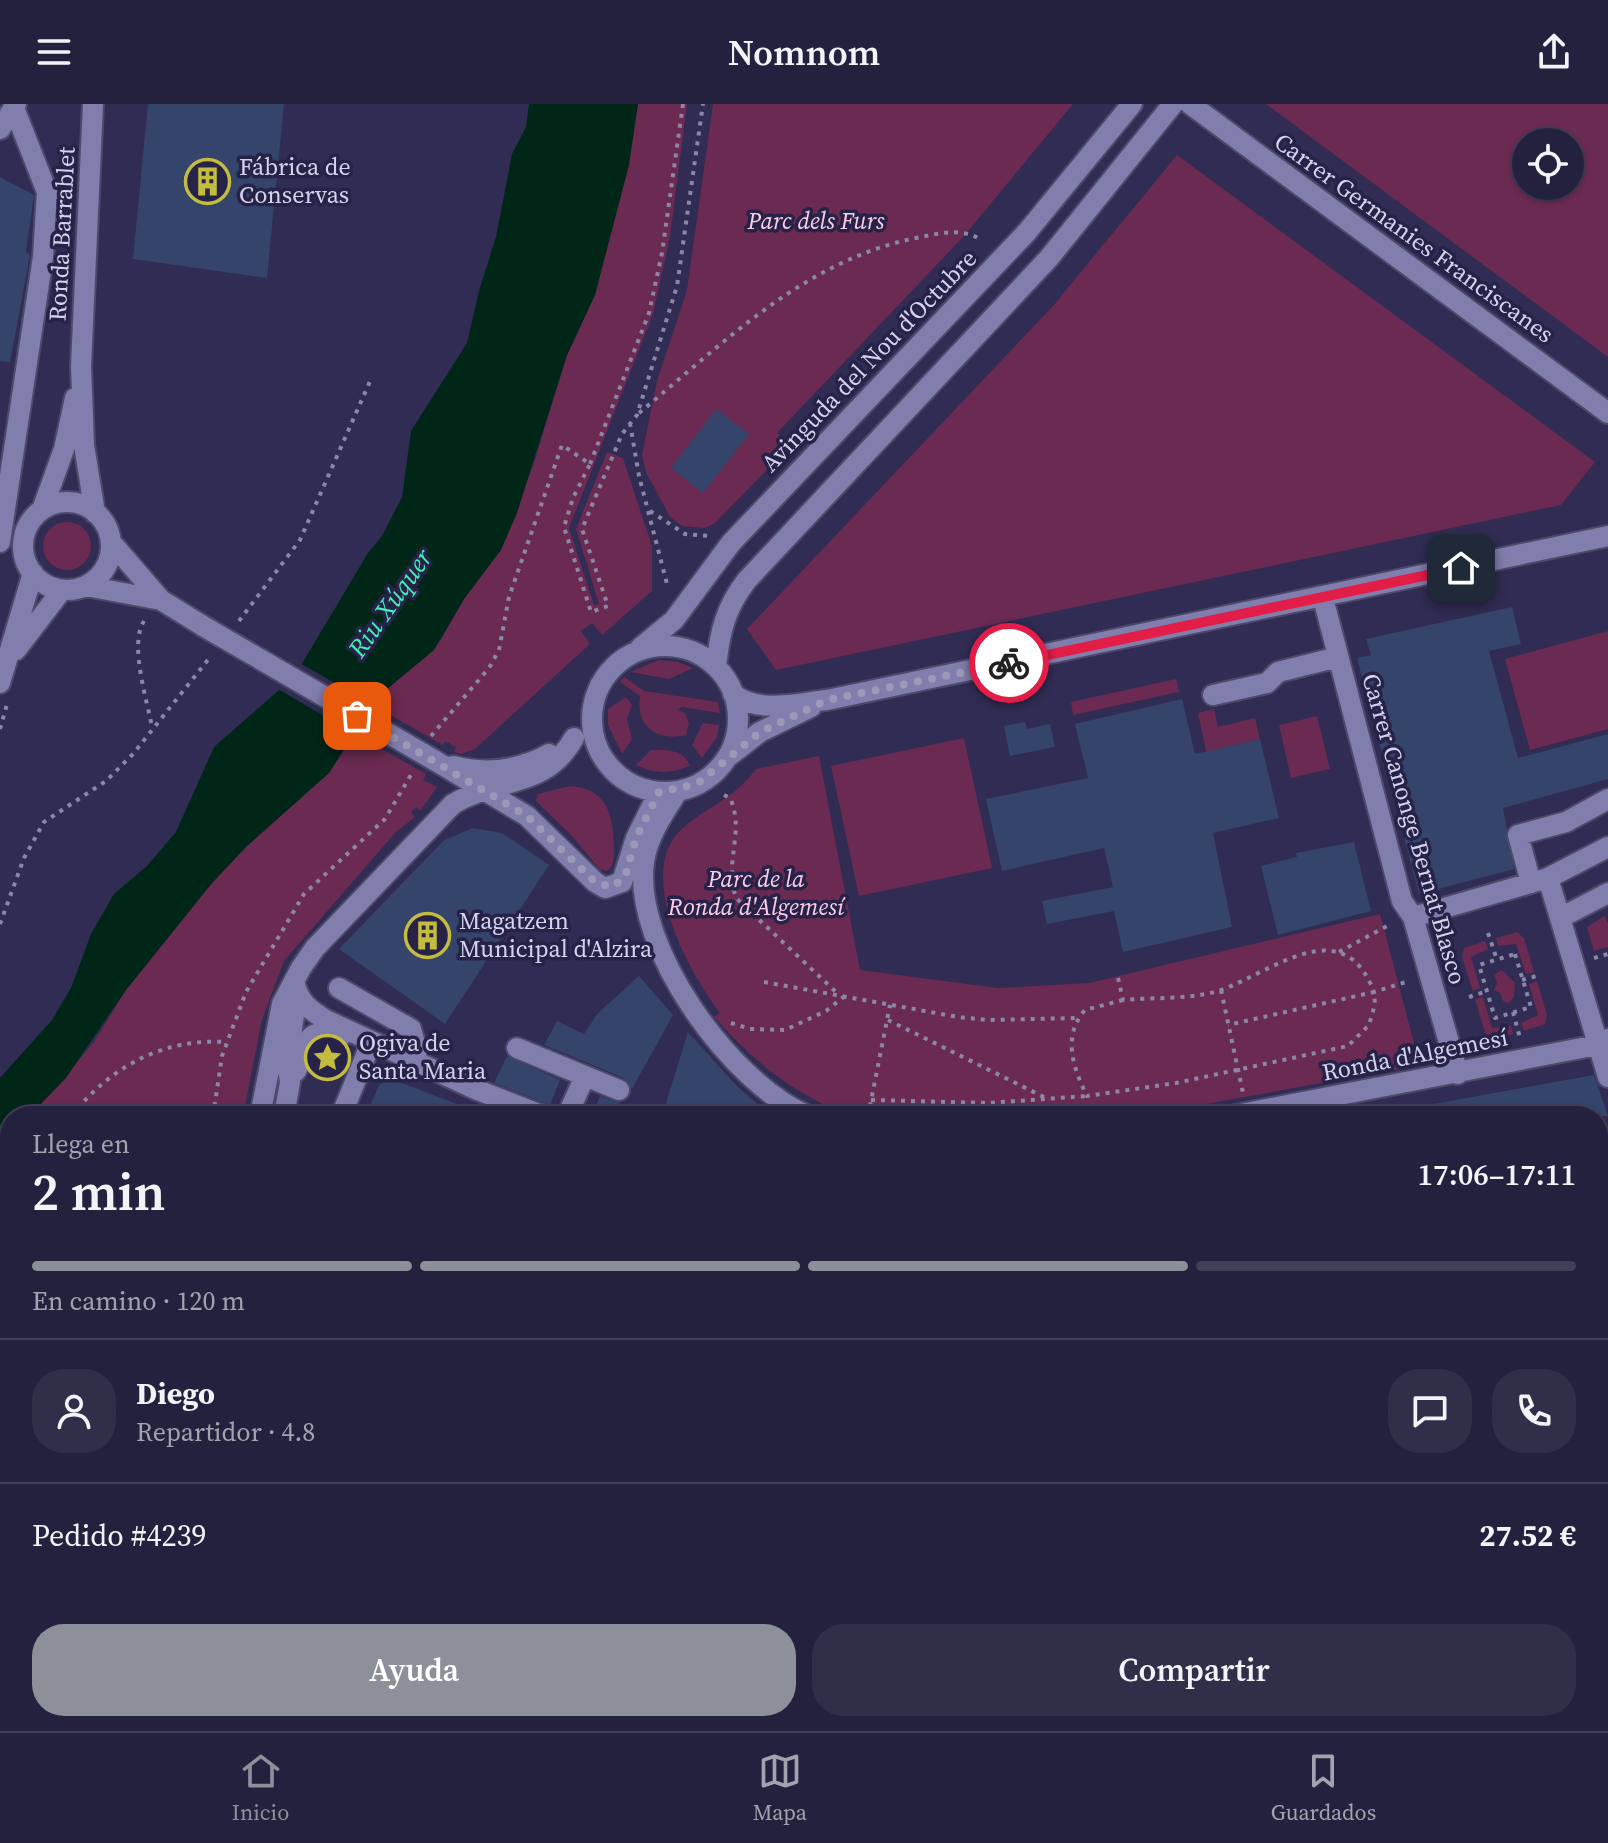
<!DOCTYPE html>
<html lang="es">
<head>
<meta charset="utf-8">
<style>
  body { margin:0; font-family:"Source Serif 4",serif; background:#302e49; color:#f1f3f6; height:100vh; display:flex; flex-direction:column; font-size:30px; white-space:nowrap }
  * { box-sizing:border-box; margin:0 }
  p { font-size:26px; color:#a3a3b0 }
  .icon { flex:none; width:44px; height:44px; fill:none; stroke:currentColor; stroke-width:2; stroke-linecap:round; stroke-linejoin:round }
  .map { position:relative; flex:1; overflow:hidden }
  .panel { position:absolute; left:0px; top:1002px; width:1608px; height:626px; display:flex; flex-direction:column; background:#24213e; border-radius:32px 32px 0 0; box-shadow:0 2px 6px #0004,0 0 0 2px #413e58 }
  .panel>* { flex:none }
  .buttons { position:absolute; left:1512px; top:24px; display:grid; gap:16px }
  .buttons a { display:grid; place-items:center; width:72px; height:72px; border-radius:50%; background:#24213e; box-shadow:0 2px 6px #0004,0 0 0 2px #413e58; font-size:40px }
  .pin { position:absolute; display:grid; place-items:center; width:68px; height:68px; color:#fff; margin:-34px; border-radius:16px; box-shadow:0 4px 12px #0006 }
  .courier { position:absolute; display:grid; place-items:center; width:80px; height:80px; margin:-40px; border:6px solid #e11d48; border-radius:50%; background:#fff; color:#222; box-shadow:0 2px 10px #0007 }
  .overview em { font-style:normal; font-weight:600 }
  .overview div { display:flex; flex-direction:column-reverse }
  .overview { display:flex; align-items:center; justify-content:space-between; height:136px; padding:0 32px }
  h1 { font-size:52px; font-weight:600; line-height:60px }
  .bar { display:grid; grid-template-columns:repeat(4,1fr); gap:12px 8px; align-content:center; height:96px; padding:0 32px }
  .bar i { height:10px; border-radius:6px; background:#413e58 }
  .bar .selected { background:#8c9099 }
  .bar p { grid-column:span 4 }
  .line { display:flex; align-items:center; gap:20px; padding:0 32px; border-top:2px solid #413e58 }
  .line div { flex:1 }
  .round { display:grid; place-items:center; flex:none; width:84px; height:84px; border-radius:32px; background:#302e49 }
  .cta { display:flex; gap:16px; margin-top:auto; padding:16px 32px }
  .cta a { flex:1; height:92px; border-radius:32px; background:#8c9099; color:#fff; font-size:32px; font-weight:600; line-height:92px; text-align:center }
  .cta a+a { background:#302e49; color:#f1f3f6 }
  header { display:flex; justify-content:space-between; align-items:center; height:104px; padding:0 32px; background:#24213e; font-size:36px; font-weight:600 }
  .dock { display:flex; justify-content:space-around; align-items:center; height:112px; border-top:2px solid #413e58; background:#24213e; font-size:22px; color:#a3a3b0 }
  .dock a { display:grid; justify-items:center; gap:4px }
  .dock .selected { color:#8c9099 }
  .map>svg:first-child { display:block }
  .green { fill:#6b2a51; fill-rule:evenodd }
  .water { fill:#002618 }
  .pier { fill:#302c53 }
  .building { fill:#34446b }
  .lines { fill:none; stroke-linecap:round; stroke-linejoin:round }
  .minor-casing { stroke:#4d496b; stroke-width:24 }
  .major-casing { stroke:#4d496b; stroke-width:24 }
  .path { stroke:#8a87a7; stroke-width:4; stroke-dasharray:4 6; stroke-linecap:butt }
  .minor { stroke:#807eac; stroke-width:20 }
  .major { stroke:#4e98c3; stroke-width:20 }
  .minor-bridge-casing { stroke:#4d496b; stroke-width:24; stroke-linecap:butt }
  .minor-bridge { stroke:#807eac; stroke-width:20 }
  .done { stroke:#9b99b7; stroke-width:8; stroke-dasharray:0 14.4 }
  .route { stroke:#e11d48; stroke-width:10 }
  .labels { text-anchor:middle; stroke-width:7; stroke-linejoin:round; paint-order:stroke }
  .poi-label { font-size:24px; fill:#d4d3ed; stroke:#262248; text-anchor:start }
  .park-label { font-size:24px; font-style:italic; fill:#fdcce5; stroke:#262248 }
  .street-label { font-size:24px; fill:#d4d3ed; stroke:#262248 }
  .water-label { font-size:26px; font-style:italic; fill:#41f0b6; stroke:#262248 }
</style>
</head>
<body>
<header><svg class="icon" aria-label="menu" viewBox="0 0 24 24"><path d="M4 6h16M4 12h16M4 18h16"/></svg>Nomnom<svg class="icon" aria-label="share" viewBox="0 0 24 24"><path d="M12 15V3M7 8l5-5 5 5M5 13v7h14v-7"/></svg></header>
<div class="map">
<svg width="1608" height="1627" viewBox="0 0 1608 1627">
  <rect width="100%" height="100%" fill="#302c53"/>
  <!-- green -->
  <path class="green" d="M638,0H687L670,133L653,210L569,424L594,501L599,500L576,425L607,348L623,354L652,442V487L602,531L592,519L581,527L590,540L475,645L461,650L454,648L456,643L445,637L443,641L371,600L441,536L464,495L501,445L534,359L567,251L595,191Z
    M713,0H1073L964,132L777,329L791,341L714,420L704,424L682,422L670,413L646,368L642,351L657,277L687,186Z
    M1266,0H1608V253ZM1570,38V82H1526V38Z
    M1177,51L1595,358L1561,401L776,566L747,525L1053,202Z
    M43 442a24 24 0 1 1 48 0a24 24 0 1 1-48 0Z
    M1608,527V625L1530,646L1505,555Z
    M659,556L678,558L693,564L669,575L630,568Z
    M624,573L644,587L718,598L720,609L682,603L678,606L685,609L689,619L686,631C657,638 635,622 640,592L620,578Z
    M1176,575L1179,588L1073,611L1071,598Z
    M626,593L632,601L627,615L632,635L622,650L608,621V605Z
    M1214,605L1218,623L1255,614L1260,635L1218,645L1212,675L1198,609Z
    M1317,612L1330,665L1291,674L1279,621Z
    M703,619L719,621L717,633L702,654L692,641Z
    M355,630L426,670L423,676L437,683L420,707L416,703L411,708L415,713L396,728L284,857L262,916L243,1012H23L35,1006L94,938L126,886L212,779L246,743L329,669Z
    M964,634L992,764L859,792L831,662Z
    M651,646C667,646 684,645 690,662C670,670 655,670 636,661Z
    M819,652L860,866L998,884L1089,879L1380,810L1418,954L1403,964L1140,1012H850C793,990 754,958 714,913L720,909C689,868 632,766 684,723C711,700 734,695 756,665Z
    M570,682C607,684 613,711 614,742C614,752 615,759 608,767L600,766L572,732L536,697L538,690Z
    M1604,812L1608,819V843L1594,847L1587,823Z
    M1517,828L1524,834L1534,868L1526,870L1516,840L1498,842L1496,834Z
    M1485,837L1488,845L1471,853L1480,884L1473,887L1462,853L1464,844Z
    M1502,866L1515,879L1514,893L1509,899L1503,897L1500,889L1494,886L1497,879L1494,871Z
    M1537,877L1547,911L1545,920L1524,927L1521,919L1538,911L1529,880Z
    M1483,893L1492,924L1511,922L1513,930L1492,936L1485,929L1475,895Z
    M333,942L349,948L312,967L318,947Z
    M0,1099L10,1106V1395L0,1400Z
    M658,1618H716L728,1627H670Z
    M1135,1618H1186L1219,1627H1132Z"/>
  <!-- water -->
  <path class="water" d="M529,0H638L629,61L595,191L567,251L517,409L501,446L464,495L434,546L375,595L329,669L246,743L212,779L126,886L66,974L35,1006L23,1012H10V1018L0,1023V974L52,916L71,884L91,830L114,790L147,762L176,728L214,643L294,573L368,449L382,432L402,393L411,327L467,239L479,187L496,133L512,50L526,23Z"/>
  <!-- pier -->
  <path class="pier" d="M298,558L375,602L358,632L278,585Z"/>
  <!-- building -->
  <path class="building" d="M148,0H284L267,174L133,155Z
    M0,73L34,91L26,147L30,152L10,258L0,257Z
    M716,305L749,330L703,389L671,364Z
    M1512,503L1521,540L1489,547L1518,654L1608,630V675L1503,704L1514,765L1419,790L1357,554L1371,551L1366,535Z
    M1182,595L1195,650L1260,635L1279,714L1213,729L1232,823L1123,848L1114,807L1047,820L1042,797L1113,783L1104,744L1002,767L986,695L1088,674L1075,620Z
    M1025,618L1027,625L1050,620L1055,643L1010,652L1004,622Z
    M473,724L502,729L549,761L445,920L339,845L444,736Z
    M1354,738L1371,807L1278,831L1261,762L1297,753L1296,749Z
    M639,872L673,911L632,985L624,974L544,941L557,917L584,930L598,909Z
    M688,928L736,981L771,1012H662Z
    M507,952L560,976L550,1001L494,979Z
    M1594,971L1608,1012H1422V1002Z
    M389,974L480,1009L483,1002L508,1012H366L379,981Z
    M600,992L620,999L615,1012H592Z"/>
  <g class="lines">
    <defs>
      <path id="minor" d="M93,0L81,262L84,341L95,409
        M1190,0L1608,309
        M0,25L16,0
        M23 442a44 44 0 1 1 88 0a44 44 0 1 1-88 0Z
        M42,406L64,345L75,294
        M0,438L43,153L47,88L14,4
        M111,438L161,496L203,522
        M86,482L161,496
        M1323,494L1402,797L1413,813L1458,970
        M592 615a73 73 0 1 1 146 0a73 73 0 1 1-146 0Z
        M640,544L674,516L731,439L1027,128L1132,0
        M16,546L62,486
        M716,562C720,528 725,504 747,476L1049,154L1173,0
        M0,579L33,469
        M733,590C759,610 797,599 827,596L1608,432
        M1213,591L1267,579L1278,568L1338,553
        M729,652L760,628L811,603
        M434,656L527,712L595,778L605,784L622,778L636,734L659,688
        M453,662C487,671 519,666 549,650
        M678,687C665,707 647,733 644,758C632,843 732,981 809,1012
        M1548,774L1608,973
        M1531,779L1518,731L1566,718L1608,695
        M1413,813L1548,774L1608,743
        M1560,814L1608,789
        M294,877C299,898 308,905 326,916L475,985L544,1012
        M339,884L411,925L417,946L415,957
        M517,944L619,986
        M296,967C311,938 301,923 342,931
        M260,1012L282,900L301,864L315,844L453,700C497,673 545,686 574,634
        M284,1012L290,978L287,957L297,891
        M341,1012L371,939
        M567,1012L585,972
        M1231,1012L1597,941L1608,935
        M1598,1143L1608,1111
        M1598,1173L1608,1175
        M1598,1377L1608,1381
        M1598,1518L1608,1521
        M867,1618L879,1627
        M1013,1627L1017,1618
        M1442,1627L1444,1618"/>
      <path id="major" d="M0,1071L10,1079
        M756,1618L769,1627"/>
    </defs>
    <!-- minor casing -->
    <use href="#minor" class="minor-casing"/>
    <!-- major casing -->
    <use href="#major" class="major-casing"/>
    <!-- path -->
    <path class="path" d="M64,66L66,43
      M639,309C725,238 807,154 921,133C941,129 961,124 980,135
      M630,319L639,372L667,480
      M590,360L649,209L662,149L683,0
      M650,407L685,430L710,432
      M144,517C129,540 147,596 152,623
      M239,517L300,436L371,275
      M0,625L7,600
      M431,632L489,564L499,546L509,493L562,341L590,360L573,394L564,423L591,508L608,502L582,425L622,330L637,311L677,182L703,0
      M724,691L730,694C746,728 722,762 737,795L836,888
      M0,820L24,754L44,718L106,677L133,650L211,552
      M1488,829L1497,856
      M1339,848L1389,821
      M1515,850L1531,903L1495,914L1479,861Z
      M1594,854L1608,850
      M1118,874L1123,896C1154,893 1191,896 1221,886C1272,868 1343,806 1374,888L1406,878
      M1522,876L1540,871
      M764,878L958,913L988,916L1078,914
      M1221,886L1243,989
      M1469,893L1487,887
      M1123,896L1085,906C1062,932 1073,964 1087,992L1176,979L1348,942L1369,921L1375,900L1374,888L1228,921
      M1513,908L1520,934
      M888,916L1048,995
      M731,919L750,925L785,926L826,907L846,891
      M871,996L988,999L1087,992
      M71,1012C111,963 162,934 226,938
      M213,1012L222,952L246,888L304,790L385,715L412,669
      M868,1012L890,901
      M0,1407L10,1401
      M552,1618L566,1627
      M633,1618L646,1627
      M52,1627L55,1618"/>
    <!-- minor -->
    <use href="#minor" class="minor"/>
    <!-- major -->
    <use href="#major" class="major"/>
    <defs>
      <path id="minor-bridge" d="M203,522L434,656"/>
    </defs>
    <!-- minor-bridge casing -->
    <use href="#minor-bridge" class="minor-bridge-casing"/>
    <!-- minor-bridge -->
    <use href="#minor-bridge" class="minor-bridge"/>
  </g>
  <g class="lines">
    <!-- done -->
    <path class="done" d="M357,612L527,712L595,778L612,783L625,773L636,734L659,688L697,680L760,628L827,596L1009,559"/>
    <!-- route -->
    <path class="route" d="M1009,559L1461,464"/>
  </g>
  <!-- icons -->
  <defs>
    <symbol id="building-ring" viewBox="-11 -11 22 22"><circle r="9.5" fill="#262248" stroke="#c4bc3e" stroke-width="1.5"/><path d="M-4-6H4V6H1V3H-1V6H-4ZM-2.5-4.3h1.7v1.8h-1.7ZM.8-4.3h1.7v1.8H.8ZM-2.5-1h1.7V.8h-1.7ZM.8-1h1.7V.8H.8Z" fill="#c4bc3e"/></symbol>
    <symbol id="sight-ring" viewBox="-11 -11 22 22"><circle r="9.5" fill="#262248" stroke="#c4bc3e" stroke-width="1.5"/><path d="M0-6L1.8-2.2L6-1.7L2.9 1.2L3.7 5.4L0 3.3L-3.7 5.4L-2.9 1.2L-6-1.7L-1.8-2.2Z" fill="#c4bc3e"/></symbol>
  </defs>
  <g fill-rule="evenodd">
    <use href="#building-ring" x="182" y="52" width="51" height="51"/>
    <use href="#building-ring" x="402" y="806" width="51" height="51"/>
    <use href="#sight-ring" x="302" y="928" width="51" height="51"/>
  </g>
  <g class="labels">
    <!-- poi labels -->
    <g class="poi-label">
      <text x="239" y="71">Fábrica de<tspan x="239" dy="28">Conservas</tspan></text>
      <text x="459" y="825">Magatzem<tspan x="459" dy="28">Municipal d'Alzira</tspan></text>
      <text x="359" y="947">Ogiva de<tspan x="359" dy="28">Santa Maria</tspan></text>
    </g>
    <!-- park labels -->
    <g class="park-label">
      <text x="816" y="125">Parc dels Furs</text>
      <text x="756" y="783">Parc de la<tspan x="756" dy="28">Ronda d'Algemesí</tspan></text>
    </g>
    <!-- street labels -->
    <g class="street-label">
      <text transform="translate(62 130) rotate(-87)" y="8">Ronda Barrablet</text>
      <text transform="translate(1414 134) rotate(36)" y="8">Carrer Germanies Franciscanes</text>
      <text transform="translate(869 257) rotate(-46)" y="8">Avinguda del Nou d'Octubre</text>
      <text transform="translate(1414 725) rotate(74)" y="8">Carrer Canonge Bernat Blasco</text>
      <text transform="translate(1415 951) rotate(-11)" y="8">Ronda d'Algemesí</text>
    </g>
    <!-- water labels -->
    <g class="water-label">
      <text transform="translate(390 499) rotate(-55)" y="9">Riu Xúquer</text>
    </g>
  </g>
</svg>
<div class="buttons">
<a><svg class="icon" aria-label="locate" viewBox="0 0 24 24"><circle cx="12" cy="12" r="6"/><path d="M12 2v4M12 18v4M2 12h4M18 12h4"/></svg></a>
</div>
<div class="pin" style="left:357px;top:612px;background:#ea580c"><svg class="icon" aria-label="bag" viewBox="0 0 24 24"><path d="M5 8h14l-1 12H6zM9 8a3 3 0 0 1 6 0"/></svg></div>
<div class="pin" style="left:1461px;top:464px;background:#1f2937"><svg class="icon" aria-label="home" viewBox="0 0 24 24"><path d="M3 11l9-7 9 7M6 9v11h12V9"/></svg></div>
<div class="courier" style="left:1009px;top:559px"><svg class="icon" aria-label="bike" viewBox="0 0 24 24"><circle cx="6" cy="16" r="4"/><circle cx="18" cy="16" r="4"/><path d="M6 16l4-8h5l3 8M10 8l3 8H6M13 5h3"/></svg></div>
<section class="panel">
<div class="overview"><div><h1>2 min</h1><p>Llega en</p></div><em>17:06–17:11</em></div>
<div class="bar"><i class="selected"></i><i class="selected"></i><i class="selected"></i><i></i><p>En camino · 120 m</p></div>
<div class="line" style="height:144px"><a class="round"><svg class="icon" aria-label="person" viewBox="0 0 24 24"><circle cx="12" cy="8" r="4"/><path d="M4 21q1-7 8-7t8 7"/></svg></a><div><b>Diego</b><p>Repartidor · 4.8</p></div><a class="round"><svg class="icon" aria-label="chat" viewBox="0 0 24 24"><path d="M4 5h16v11H9l-5 4z"/></svg></a><a class="round"><svg class="icon" aria-label="phone" viewBox="0 0 24 24"><path d="M5 4h4l2 5-3 2q2 4 5 5l2-3 5 2v4C11 20 4 13 5 4z"/></svg></a></div>
<div class="line" style="height:104px"><div>Pedido #4239</div><b>27.52 €</b></div>
<div class="cta"><a>Ayuda</a><a>Compartir</a></div>
</section>
</div>
<nav class="dock">
<a class="selected"><svg class="icon" aria-label="home" viewBox="0 0 24 24"><path d="M3 11l9-7 9 7M6 9v11h12V9"/></svg>Inicio</a>
<a><svg class="icon" aria-label="map" viewBox="0 0 24 24"><path d="M3 6l6-2 6 2 6-2v14l-6 2-6-2-6 2zM9 4v14M15 6v14"/></svg>Mapa</a>
<a><svg class="icon" aria-label="saved" viewBox="0 0 24 24"><path d="M7 4h10v16l-5-4-5 4z"/></svg>Guardados</a>
</nav>
</body>
</html>
